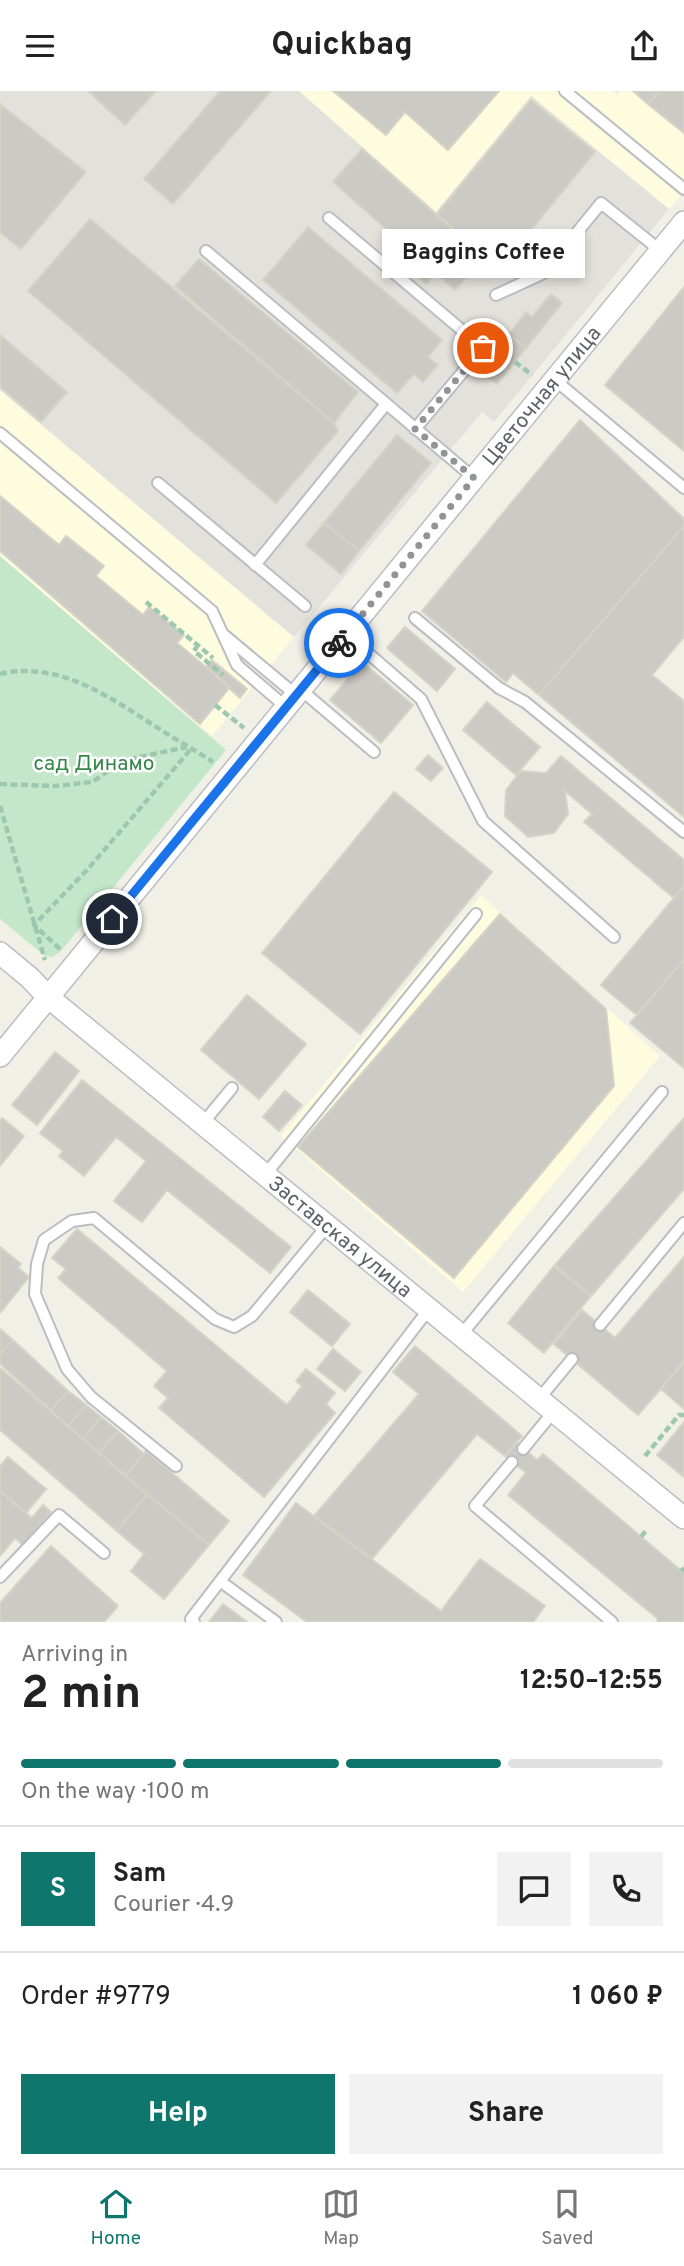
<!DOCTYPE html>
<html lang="en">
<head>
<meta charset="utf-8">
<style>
  body { margin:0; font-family:Overpass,sans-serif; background:#f2f2f2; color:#222; height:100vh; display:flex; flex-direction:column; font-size:26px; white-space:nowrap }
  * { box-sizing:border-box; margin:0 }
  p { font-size:23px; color:#767676 }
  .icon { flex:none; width:38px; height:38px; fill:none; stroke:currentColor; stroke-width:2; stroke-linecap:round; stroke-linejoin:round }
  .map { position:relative; height:1531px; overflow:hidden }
  .sheet { display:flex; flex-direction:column; background:#fff; flex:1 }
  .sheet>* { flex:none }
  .pin { position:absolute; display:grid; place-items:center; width:60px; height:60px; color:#fff; margin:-30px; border:4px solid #fff; border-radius:50%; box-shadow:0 2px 7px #0007 }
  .courier { position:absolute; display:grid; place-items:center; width:70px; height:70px; margin:-35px; border:5px solid #1a73e8; border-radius:50%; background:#fff; color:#222; box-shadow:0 2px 9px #0007 }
  .bubble { position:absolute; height:49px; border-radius:0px; background:#fff; box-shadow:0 4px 10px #0003; font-size:23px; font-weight:700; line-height:49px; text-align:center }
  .headline em { font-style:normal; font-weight:700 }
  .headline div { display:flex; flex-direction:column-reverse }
  .headline { display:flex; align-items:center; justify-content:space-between; height:119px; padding:0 21px }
  h1 { font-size:46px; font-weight:700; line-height:52px }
  .bar { display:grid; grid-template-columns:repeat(4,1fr); gap:10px 7px; align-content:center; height:84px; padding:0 21px }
  .bar i { height:9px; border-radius:5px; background:#e0e0e0 }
  .bar .selected { background:#0f766e }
  .bar p { grid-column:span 4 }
  .line { display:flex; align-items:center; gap:18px; padding:0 21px; border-top:2px solid #e0e0e0 }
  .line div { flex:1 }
  .round { display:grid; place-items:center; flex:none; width:74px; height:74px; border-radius:0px; background:#f2f2f2 }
  .cta { display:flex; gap:14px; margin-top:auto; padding:14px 21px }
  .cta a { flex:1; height:80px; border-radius:0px; background:#0f766e; color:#fff; font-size:28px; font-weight:700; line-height:80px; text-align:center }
  .cta a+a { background:#f2f2f2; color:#222 }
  header { display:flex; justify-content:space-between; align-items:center; height:91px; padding:0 21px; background:#fff; font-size:32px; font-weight:700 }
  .menu { display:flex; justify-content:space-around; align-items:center; height:98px; border-top:2px solid #e0e0e0; background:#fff; font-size:19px; color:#767676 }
  .menu a { display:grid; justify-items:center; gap:4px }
  .menu .selected { color:#0f766e }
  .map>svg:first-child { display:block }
  .commercial { fill:#fefcdf }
  .industrial { fill:#e2e1db }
  .green { fill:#c4e7ca }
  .building { fill:#cccac4; stroke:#d5d3c5; stroke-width:2 }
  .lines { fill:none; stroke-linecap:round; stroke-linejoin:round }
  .service-casing { stroke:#bbbdc2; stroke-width:14 }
  .minor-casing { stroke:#bbbdc2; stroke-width:24 }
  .path { stroke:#9dc8b0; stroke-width:4.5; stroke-dasharray:7 3.5; stroke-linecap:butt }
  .service { stroke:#fff; stroke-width:10 }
  .minor { stroke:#fff; stroke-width:21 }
  .done { stroke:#919394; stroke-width:7; stroke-dasharray:0 12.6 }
  .route { stroke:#1a73e8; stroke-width:9 }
  .labels { text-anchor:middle; stroke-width:5; stroke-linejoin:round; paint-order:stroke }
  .street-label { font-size:21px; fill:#5e6167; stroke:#fff }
  .park-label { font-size:21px; fill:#368647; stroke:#fff }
</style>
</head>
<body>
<header><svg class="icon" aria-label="menu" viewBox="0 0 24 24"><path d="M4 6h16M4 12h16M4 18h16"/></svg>Quickbag<svg class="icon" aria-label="share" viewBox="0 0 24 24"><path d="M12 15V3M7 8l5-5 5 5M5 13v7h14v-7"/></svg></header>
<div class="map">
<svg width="684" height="1531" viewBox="0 0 684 1531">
  <rect width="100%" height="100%" fill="#f0f0e7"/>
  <!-- commercial -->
  <path class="commercial" d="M299,0H612L617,4L621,0H631L684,43V100L669,118L531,6L436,121Z
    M0,299L294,546L212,645L0,468Z
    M481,804L660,965L463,1201L281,1045Z"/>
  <!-- industrial -->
  <path class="industrial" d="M0,0H299L436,121L531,5L669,118L494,331L482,321L294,546L0,299Z"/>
  <!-- green -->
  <path class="green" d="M0,465L226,659L61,860L53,866L45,865L0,828Z"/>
  <!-- building -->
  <path class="building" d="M88,0H156L125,34Z
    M220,0H271L173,113L144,88Z
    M333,0H499L448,59L405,21L386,44Z
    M633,0H659L648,13Z
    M659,0H684V42L648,13Z
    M531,9L595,61L499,178L437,123Z
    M0,13L86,81L21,158L0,141Z
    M362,58L484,166L455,199L333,91Z
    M90,128L334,332L338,340L276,412L28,200Z
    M308,136L442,249L428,266L438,274L423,291L414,283L397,302L263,189Z
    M398,148L436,182L426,193L388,159Z
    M199,168L358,301L334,332L175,195Z
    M684,196V360L605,294Z
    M551,203L562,212L526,257L509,243L526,221L532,226Z
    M507,242L526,257L497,293L478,278Z
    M0,244L67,301L41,331L0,296Z
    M580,329L684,428V435L539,604L513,582L506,591L422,520Z
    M397,344L431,372L359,460L324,432Z
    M0,405L59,454L66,445L104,475L96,485L143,524L149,516L184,544L177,552L230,596L200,633L0,460Z
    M324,432L359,460L341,483L306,454Z
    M684,435V546L652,584L684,610V726L539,604Z
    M405,536L455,578L437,600L387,557Z
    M212,569L247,598L240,607L206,576Z
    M362,571L413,614L381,652L330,609Z
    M487,611L540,656L516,684L463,639Z
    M428,664L443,677L431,690L416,678Z
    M561,665L684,769V795L674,807L584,731L592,723L565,700L568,723L554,742L528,746L505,725L506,699L521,680L546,682Z
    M394,701L492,781L360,943L262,862Z
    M684,795V868L637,924L601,894Z
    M500,823L606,918L614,995L454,1187L298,1056Z
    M684,868V977L630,932Z
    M247,904L306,953L259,1008L201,959Z
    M55,961L79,980L37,1034L12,1014Z
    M82,989L291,1156L270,1182L167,1099L142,1131L114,1110L146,1070L116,1046L84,1085L59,1065L63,1060L40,1042Z
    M285,1000L302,1014L279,1040L263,1026Z
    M2,1027L24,1045L0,1075V1030Z
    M684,1027V1098L591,1205L555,1174Z
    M77,1138L287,1314L302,1295L296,1290L306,1278L335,1302L326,1313L335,1322L264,1406L159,1317L168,1307L154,1295L167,1280L58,1187L66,1178L52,1167Z
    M0,1156L21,1173L18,1177L29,1186L0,1222Z
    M684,1166V1271L638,1324L554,1253L582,1219L615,1247Z
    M554,1175L591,1205L544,1262L508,1232Z
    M308,1199L350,1233L332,1255L290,1221Z
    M0,1238L13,1249L0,1263Z
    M13,1249L68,1300L51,1319L0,1273V1263Z
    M415,1255L522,1345L505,1365L477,1343L372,1468L314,1425L419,1303L393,1281Z
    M333,1258L361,1281L345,1300L317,1278Z
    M683,1271L684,1272V1318L661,1298Z
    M0,1277L147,1403L117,1440L0,1339Z
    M68,1300L86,1314L68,1335L51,1319Z
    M86,1314L101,1326L83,1348L68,1335Z
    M101,1326L118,1340L99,1362L83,1348Z
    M684,1331V1386L657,1364Z
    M118,1340L144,1363L125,1385L99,1362Z
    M516,1351L537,1369L543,1363L684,1482V1531H658L657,1527L508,1404L526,1382L505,1365Z
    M146,1360L229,1430L209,1454L125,1385Z
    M8,1366L46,1398L26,1422L0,1400V1375Z
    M0,1400L32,1427L43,1414L51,1421L23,1454L15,1447L0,1465Z
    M147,1403L209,1454L164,1508L131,1480L144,1463L117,1440Z
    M296,1412L441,1520L480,1468L545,1515L533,1531H307L243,1484Z
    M51,1455L118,1515L104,1531H0V1512Z
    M223,1513L247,1531H209Z"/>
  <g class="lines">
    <defs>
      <path id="service" d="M565,0L684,98
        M329,127L483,257L415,338
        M206,160L474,387
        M496,204L544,182L601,112L661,160
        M555,289L684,397
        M0,342L212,520L237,574L286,616
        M158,392L305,515
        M255,474L386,313
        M415,527L499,597L525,611L684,741
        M346,543L421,608L483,730L614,846
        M224,544L296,604
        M300,598L374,661
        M203,1032L232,997
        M265,1084L476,823
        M600,1234L684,1132
        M461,1244L662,1001
        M539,1308L572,1268
        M523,1358L554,1320
        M512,1371L475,1415L612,1531
        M176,1375L91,1306L67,1278L35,1203L37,1173L44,1149L72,1130L94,1127L215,1228L234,1236L252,1225L327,1135
        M0,1486L59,1424L104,1462
        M220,1490L276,1531
        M194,1531L191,1528L429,1218"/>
      <g id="minor">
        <path id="s1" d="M0,862L30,887L48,906L684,1427"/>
        <path id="s2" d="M0,965L684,131"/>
      </g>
    </defs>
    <!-- service casing -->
    <use href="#service" class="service-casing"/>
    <!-- minor casing -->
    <use href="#minor" class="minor-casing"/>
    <!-- path -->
    <path class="path" d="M515,271L532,284
      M146,511L213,567
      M198,554L194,560L223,584
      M0,583C59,569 111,607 158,637C176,649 195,659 213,671
      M215,614L244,637
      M0,693L55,695L92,691L125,669L187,656
      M0,715L45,869
      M60,858L34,834L87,779L191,658
      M645,1365L679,1324H684
      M641,1446L647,1438
      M681,1480L684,1477"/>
    <!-- service -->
    <use href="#service" class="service"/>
    <!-- minor -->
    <use href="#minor" class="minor"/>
  </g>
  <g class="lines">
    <!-- done -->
    <path class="done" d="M339,552L474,387L415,338L483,257"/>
    <!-- route -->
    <path class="route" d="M112,828L339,552"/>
  </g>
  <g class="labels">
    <!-- street labels -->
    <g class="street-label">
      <text dy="7" stroke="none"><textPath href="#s2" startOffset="854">Цветочная улица</textPath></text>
      <text dy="7" stroke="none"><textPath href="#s1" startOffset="443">Заставская улица</textPath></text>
    </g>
    <!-- park labels -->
    <g class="park-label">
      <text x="94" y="679">сад Динамо</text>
    </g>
  </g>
</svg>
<div class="pin" style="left:483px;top:257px;background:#ea580c"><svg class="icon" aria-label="bag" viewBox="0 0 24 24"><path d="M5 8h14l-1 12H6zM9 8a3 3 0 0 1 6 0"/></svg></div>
<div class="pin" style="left:112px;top:828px;background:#1f2937"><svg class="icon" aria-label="home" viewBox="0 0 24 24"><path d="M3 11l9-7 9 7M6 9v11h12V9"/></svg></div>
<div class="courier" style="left:339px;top:552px"><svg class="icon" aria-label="bike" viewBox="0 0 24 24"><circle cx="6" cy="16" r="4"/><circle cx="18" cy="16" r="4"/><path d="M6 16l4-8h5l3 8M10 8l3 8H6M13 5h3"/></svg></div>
<div class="bubble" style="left:382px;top:138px;width:203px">Baggins Coffee</div>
</div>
<section class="sheet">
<div class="headline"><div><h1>2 min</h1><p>Arriving in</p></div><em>12:50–12:55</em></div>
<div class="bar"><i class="selected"></i><i class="selected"></i><i class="selected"></i><i></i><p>On the way · 100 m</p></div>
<div class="line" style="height:126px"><b class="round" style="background:#0f766e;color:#fff">S</b><div><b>Sam</b><p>Courier · 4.9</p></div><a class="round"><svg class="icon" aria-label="chat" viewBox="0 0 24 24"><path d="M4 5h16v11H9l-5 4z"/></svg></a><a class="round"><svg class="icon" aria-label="phone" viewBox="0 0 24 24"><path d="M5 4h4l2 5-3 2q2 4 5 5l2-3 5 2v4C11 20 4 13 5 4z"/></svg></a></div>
<div class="line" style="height:91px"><div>Order #9779</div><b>1 060 ₽</b></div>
<div class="cta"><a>Help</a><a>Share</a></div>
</section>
<nav class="menu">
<a class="selected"><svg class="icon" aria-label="home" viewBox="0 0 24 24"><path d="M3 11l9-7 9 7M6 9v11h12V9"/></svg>Home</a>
<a><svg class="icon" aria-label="map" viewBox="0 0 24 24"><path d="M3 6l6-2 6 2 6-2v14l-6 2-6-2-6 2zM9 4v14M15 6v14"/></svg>Map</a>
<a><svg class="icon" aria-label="saved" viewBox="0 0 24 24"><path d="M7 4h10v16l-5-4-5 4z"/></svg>Saved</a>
</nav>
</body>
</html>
